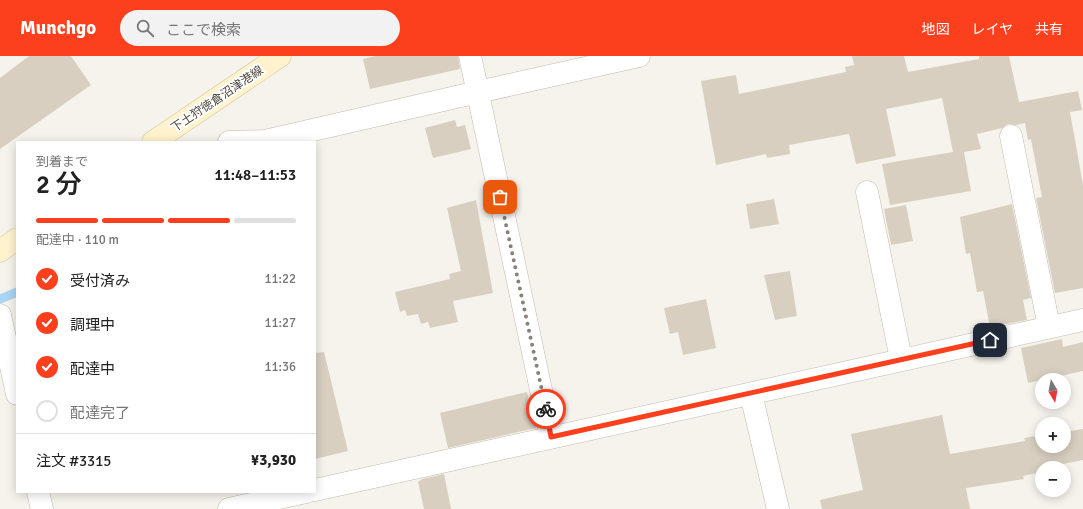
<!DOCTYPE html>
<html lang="ja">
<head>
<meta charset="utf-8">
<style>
  body { margin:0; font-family:Signika,"Noto Sans JP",sans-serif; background:#f2f2f2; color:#222; height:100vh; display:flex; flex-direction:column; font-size:15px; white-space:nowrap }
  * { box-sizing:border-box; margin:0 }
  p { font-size:13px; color:#767676 }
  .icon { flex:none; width:22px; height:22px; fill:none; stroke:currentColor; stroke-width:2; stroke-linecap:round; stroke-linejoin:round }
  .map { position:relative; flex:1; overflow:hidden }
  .sheet { position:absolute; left:16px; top:85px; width:300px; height:352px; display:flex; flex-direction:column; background:#fff; border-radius:0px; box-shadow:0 2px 10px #0003 }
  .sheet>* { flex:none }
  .needle { width:26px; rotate:170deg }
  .buttons { position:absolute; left:1035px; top:317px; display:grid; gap:8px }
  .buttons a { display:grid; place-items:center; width:36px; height:36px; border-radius:50%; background:#fff; box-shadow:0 2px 10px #0003; font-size:20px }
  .pin { position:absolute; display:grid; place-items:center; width:34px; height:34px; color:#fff; margin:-17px; border-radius:8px; box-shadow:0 2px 6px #0006 }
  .courier { position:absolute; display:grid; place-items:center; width:40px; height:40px; margin:-20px; border:3px solid #fc3f1d; border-radius:50%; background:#fff; color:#222; box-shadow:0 1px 5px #0007 }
  .overview em { font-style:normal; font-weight:600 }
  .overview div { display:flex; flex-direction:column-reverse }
  .overview { display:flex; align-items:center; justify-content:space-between; height:68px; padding:0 20px }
  h1 { font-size:26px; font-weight:600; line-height:30px }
  .bar { display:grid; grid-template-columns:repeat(4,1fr); gap:6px 4px; align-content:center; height:48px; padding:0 20px }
  .bar i { height:5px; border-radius:3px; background:#e0e0e0 }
  .bar .on { background:#fc3f1d }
  .bar p { grid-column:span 4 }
  .line { display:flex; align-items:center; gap:10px; padding:0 20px; border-top:1px solid #e0e0e0 }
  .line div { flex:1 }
  ol { padding:0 20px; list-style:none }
  li { display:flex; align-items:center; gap:12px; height:44px }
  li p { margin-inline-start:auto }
  li .icon { padding:4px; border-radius:50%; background:#fc3f1d; color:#fff; stroke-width:4 }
  li:last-child { color:#767676 }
  li i { width:22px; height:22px; border:2px solid #e0e0e0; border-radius:50% }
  header { display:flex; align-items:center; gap:24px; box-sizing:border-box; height:56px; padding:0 20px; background:#fc3f1d; color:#fff }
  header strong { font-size:19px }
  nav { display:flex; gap:22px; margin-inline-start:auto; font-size:14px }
  .search { width:280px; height:36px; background:#f2f2f2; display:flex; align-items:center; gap:10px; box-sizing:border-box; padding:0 14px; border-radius:22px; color:#767676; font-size:15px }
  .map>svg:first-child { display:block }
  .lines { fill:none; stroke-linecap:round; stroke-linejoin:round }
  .stream { stroke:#a9d4f2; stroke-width:9 }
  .building { fill:#d8cfc1 }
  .street-casing { stroke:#c2bbae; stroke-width:23 }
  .secondary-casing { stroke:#d6c79b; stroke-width:23 }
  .street { stroke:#fff; stroke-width:22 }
  .secondary { stroke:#fff3cd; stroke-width:22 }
  .done { stroke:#878178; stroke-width:4; stroke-dasharray:0 7.2 }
  .route { stroke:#fc3f1d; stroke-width:5 }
  .labels { text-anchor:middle; stroke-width:4; stroke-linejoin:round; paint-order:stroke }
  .street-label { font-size:12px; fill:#4b4439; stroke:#fff }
</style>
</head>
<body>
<header>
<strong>Munchgo</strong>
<div class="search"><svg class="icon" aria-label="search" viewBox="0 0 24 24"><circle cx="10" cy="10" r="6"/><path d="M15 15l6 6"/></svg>ここで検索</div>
<nav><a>地図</a><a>レイヤ</a><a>共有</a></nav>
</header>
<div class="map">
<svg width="1083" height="453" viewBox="0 0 1083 453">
  <rect width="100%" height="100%" fill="#f6f3ec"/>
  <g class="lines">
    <!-- stream -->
    <path class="stream" d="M0,243L17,236"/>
  </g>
  <!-- building -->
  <path class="building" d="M29,0H71L91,29L0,93V22Z
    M376,0H458L460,13L370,33L363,3Z
    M852,0H904L908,16L979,3V0H1009L1019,46L1078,35L1082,54L1070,56L1083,129V232L1055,237L1036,142L1042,141L1031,83L1028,84L1025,67L1016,69L1008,68L1002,72L977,78L981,93L964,96L971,135L890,149L882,108L953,96L942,42L886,53L896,100L856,108L849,78L789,89L790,98L767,102L766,98L716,109L701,25L736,19L739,38L846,16L845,11L854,9Z
    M455,64L457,71L465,69L471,93L433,102L425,72Z
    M774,143L779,168L750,173L746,148Z
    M476,144L493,237L453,245L458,266L430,272L428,266L421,268L418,258L407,260L405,254L400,256L395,236L450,223L449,218L461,215L447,152Z
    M1012,148L1031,242L1023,244L1027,264L990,271L983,235L977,236L970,197L966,198L960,161Z
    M906,149L913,185L891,189L884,153Z
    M790,215L797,260L775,264L764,219Z
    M706,243L716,292L683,299L678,276L670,278L664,252Z
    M1062,283L1063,291L1083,286V315L1028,327L1021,292Z
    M324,296L348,395L315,403V297Z
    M527,336L536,372L448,392L440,357Z
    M942,359L950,398L1025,385L1024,382L1042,379V390H1064V376L1083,373V404L1063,408L1064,412H1042V416L1023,420L1024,423L966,432L970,453H822L820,444L863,434L851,378Z
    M444,418L451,453H424L418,426L422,423Z"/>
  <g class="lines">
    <defs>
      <path id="street" d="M470,0L551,381
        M1011,80L1049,271
        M229,86L265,85L478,36L639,0
        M867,136L901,303
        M0,259L17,338
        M751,338L778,453
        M315,434L1083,264
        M38,436L42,453
        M229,453L306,436"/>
      <path id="secondary" d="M153,86L280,0
        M0,195L17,183"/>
    </defs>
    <!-- street casing -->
    <use href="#street" class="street-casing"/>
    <!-- secondary casing -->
    <use href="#secondary" class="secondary-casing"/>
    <!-- street -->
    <use href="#street" class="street"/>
    <!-- secondary -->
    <use href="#secondary" class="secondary"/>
  </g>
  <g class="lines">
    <!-- done -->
    <path class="done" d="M500,141L546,353"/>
    <!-- route -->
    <path class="route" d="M546,353L551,381L990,284"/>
  </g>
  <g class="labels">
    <!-- street labels -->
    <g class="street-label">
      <text transform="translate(217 43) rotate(-34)" y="4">下土狩徳倉沼津港線</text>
    </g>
  </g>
</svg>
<div class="buttons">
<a><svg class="needle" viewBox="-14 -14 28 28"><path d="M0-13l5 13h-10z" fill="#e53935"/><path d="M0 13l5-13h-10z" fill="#767676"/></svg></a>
<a>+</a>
<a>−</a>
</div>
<div class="pin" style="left:500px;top:141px;background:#ea580c"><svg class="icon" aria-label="bag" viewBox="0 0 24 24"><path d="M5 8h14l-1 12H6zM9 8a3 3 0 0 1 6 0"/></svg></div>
<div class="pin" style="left:990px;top:284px;background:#1f2937"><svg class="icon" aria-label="home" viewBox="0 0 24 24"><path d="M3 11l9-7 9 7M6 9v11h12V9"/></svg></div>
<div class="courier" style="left:546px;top:353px"><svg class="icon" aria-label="bike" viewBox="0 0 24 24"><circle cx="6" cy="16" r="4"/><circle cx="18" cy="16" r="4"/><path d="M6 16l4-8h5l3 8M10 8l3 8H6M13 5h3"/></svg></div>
<section class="sheet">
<div class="overview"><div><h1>2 分</h1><p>到着まで</p></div><em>11:48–11:53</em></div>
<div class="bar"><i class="on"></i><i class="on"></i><i class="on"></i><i></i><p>配達中 · 110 m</p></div>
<ol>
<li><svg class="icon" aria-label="check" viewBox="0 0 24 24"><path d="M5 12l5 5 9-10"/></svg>受付済み<p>11:22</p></li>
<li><svg class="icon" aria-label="check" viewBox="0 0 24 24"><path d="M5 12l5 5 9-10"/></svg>調理中<p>11:27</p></li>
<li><svg class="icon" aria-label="check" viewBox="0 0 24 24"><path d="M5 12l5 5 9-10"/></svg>配達中<p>11:36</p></li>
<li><i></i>配達完了</li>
</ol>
<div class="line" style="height:52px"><div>注文 #3315</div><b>¥3,930</b></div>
</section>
</div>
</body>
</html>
